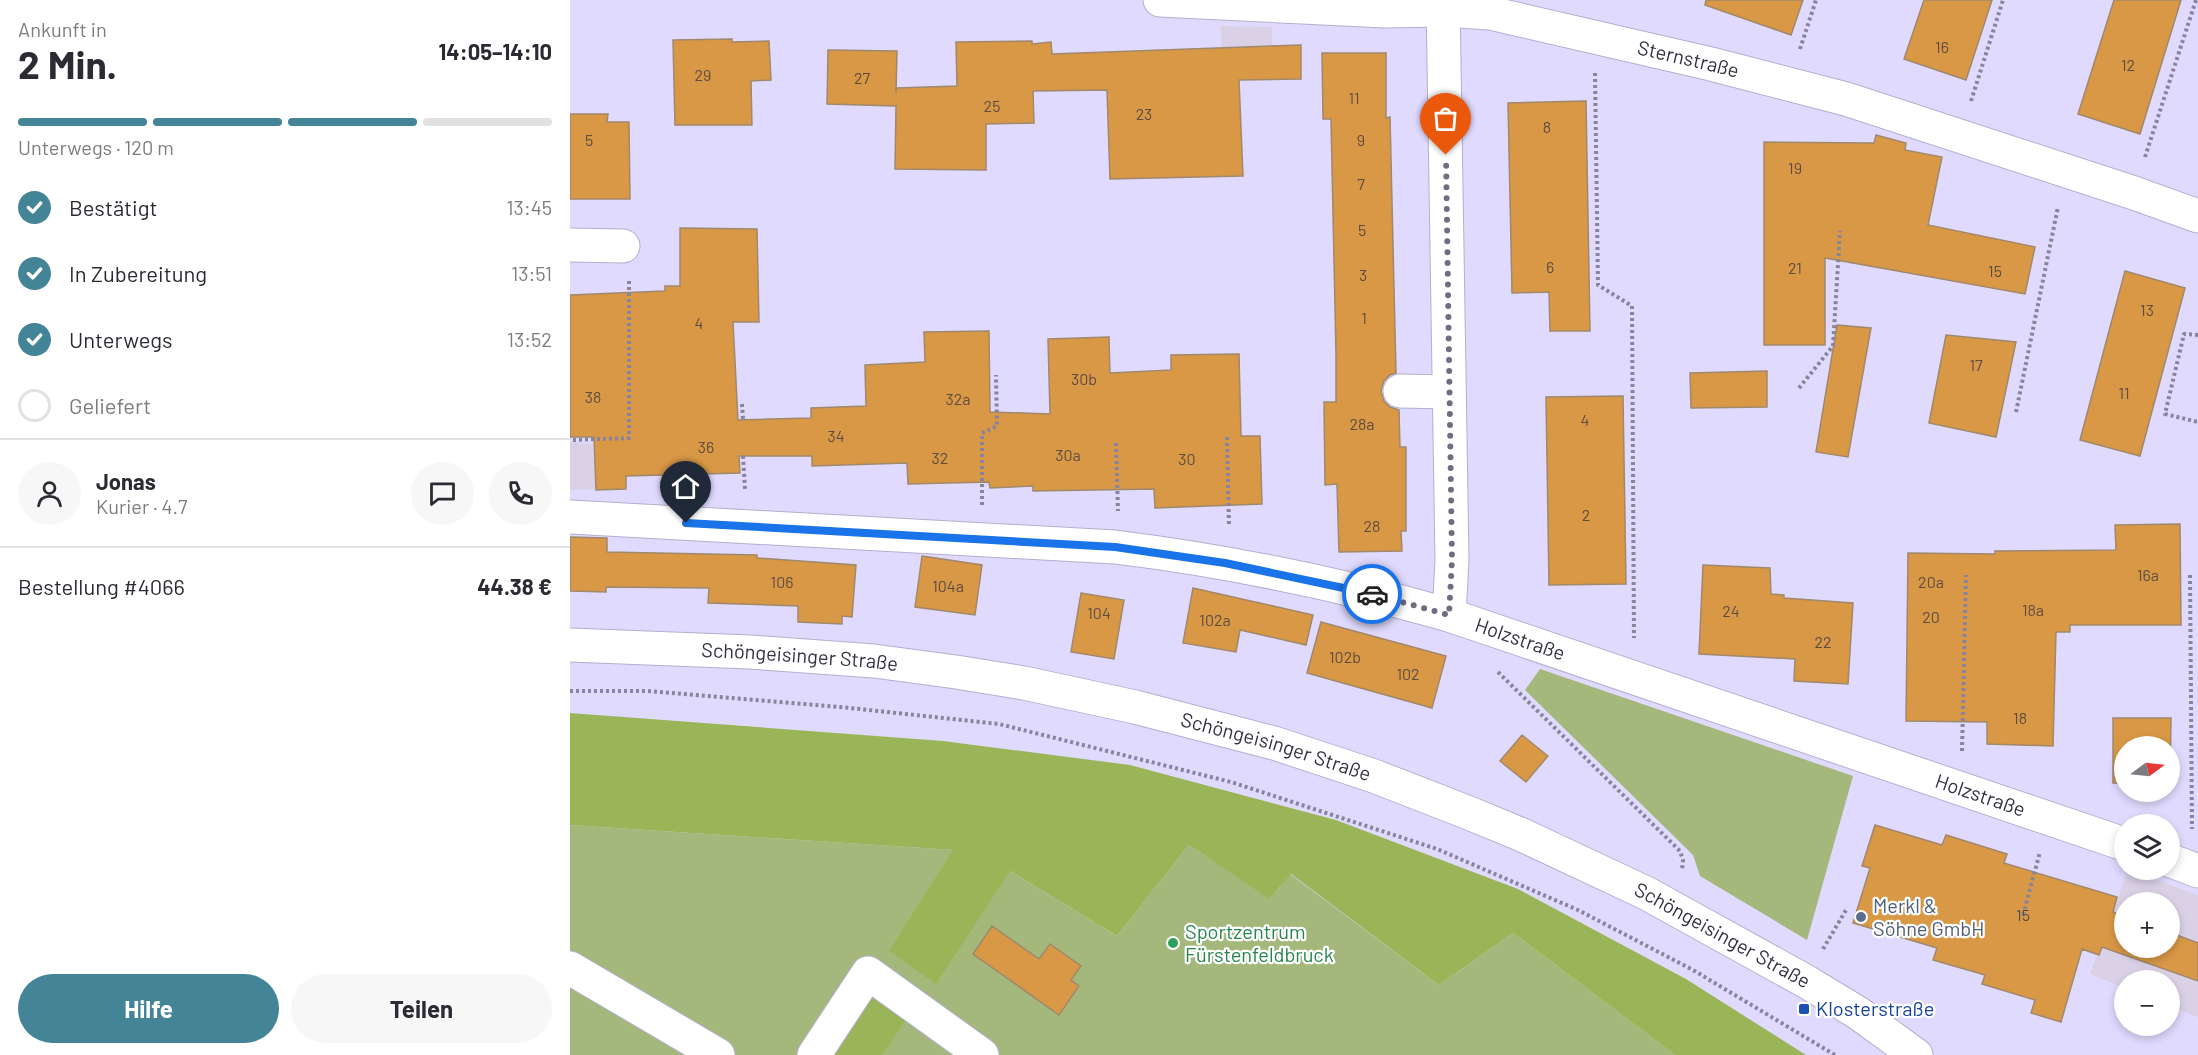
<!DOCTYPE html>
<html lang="de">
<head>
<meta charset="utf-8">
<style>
  body { margin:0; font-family:Barlow,sans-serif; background:#f7f7f7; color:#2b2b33; height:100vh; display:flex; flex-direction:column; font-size:22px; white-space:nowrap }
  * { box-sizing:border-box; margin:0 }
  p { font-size:20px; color:#7c7c81 }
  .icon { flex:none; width:33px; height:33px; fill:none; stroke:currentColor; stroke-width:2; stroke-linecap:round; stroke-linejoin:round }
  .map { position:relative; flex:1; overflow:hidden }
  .sheet { display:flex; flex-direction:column; background:#fff; width:570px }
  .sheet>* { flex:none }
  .needle { width:39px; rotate:75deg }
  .fabs { position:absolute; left:1544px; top:736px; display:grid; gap:12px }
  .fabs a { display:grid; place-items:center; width:66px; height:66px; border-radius:50%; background:#fff; box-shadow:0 3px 9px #0003; font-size:30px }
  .pin { position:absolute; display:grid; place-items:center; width:51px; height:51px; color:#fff; margin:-62px -26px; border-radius:50% 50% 50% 0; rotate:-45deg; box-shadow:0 0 6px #0007 }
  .pin .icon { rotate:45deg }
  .courier { position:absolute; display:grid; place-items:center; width:60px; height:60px; margin:-30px; border:4px solid #1a73e8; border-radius:50%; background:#fff; color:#222; box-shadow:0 2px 8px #0007 }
  .head em { font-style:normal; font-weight:700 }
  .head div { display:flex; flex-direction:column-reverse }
  .head { display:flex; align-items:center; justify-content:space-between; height:102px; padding:0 18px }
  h1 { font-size:39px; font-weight:700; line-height:45px }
  .bar { display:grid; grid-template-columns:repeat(4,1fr); gap:9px 6px; align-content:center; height:72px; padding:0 18px }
  .bar i { height:8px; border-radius:4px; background:#e1e1e2 }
  .bar .on { background:#438496 }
  .bar p { grid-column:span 4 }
  .line { display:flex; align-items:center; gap:15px; padding:0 18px; border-top:2px solid #e1e1e2 }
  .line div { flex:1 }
  .round { display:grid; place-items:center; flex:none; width:63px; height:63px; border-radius:32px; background:#f7f7f7 }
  ol { padding:0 18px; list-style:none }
  li { display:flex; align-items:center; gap:18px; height:66px }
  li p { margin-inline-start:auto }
  li .icon { padding:6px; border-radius:50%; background:#438496; color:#fff; stroke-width:4 }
  li:last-child { color:#7c7c81 }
  li i { width:33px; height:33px; border:3px solid #e1e1e2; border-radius:50% }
  .cta { display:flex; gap:12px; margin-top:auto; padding:12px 18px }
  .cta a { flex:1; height:69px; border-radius:36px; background:#438496; color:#fff; font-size:24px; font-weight:700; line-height:69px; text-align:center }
  .cta a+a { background:#f7f7f7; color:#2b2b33 }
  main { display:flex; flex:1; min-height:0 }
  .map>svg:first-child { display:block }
  .industrial { fill:#dad1e6; fill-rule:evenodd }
  .green { fill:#a5b87b }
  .forest { fill:#9ab558 }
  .building { fill:#d99846; stroke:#a0886c; stroke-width:1.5 }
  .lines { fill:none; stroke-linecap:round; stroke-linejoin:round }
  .minor-casing { stroke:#b4aed0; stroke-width:35 }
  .path { stroke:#88849c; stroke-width:4; stroke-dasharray:3 3; stroke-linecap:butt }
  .minor { stroke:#fff; stroke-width:33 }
  .done { stroke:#706d82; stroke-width:6; stroke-dasharray:0 10.8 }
  .route { stroke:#1a73e8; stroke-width:8 }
  .service-dot { fill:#5c6f8a; stroke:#fff; stroke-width:2 }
  .leisure-dot { fill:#2e9e5b; stroke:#fff; stroke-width:2 }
  .transit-dot { fill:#1a4fb4; stroke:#fff; stroke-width:2 }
  .labels { text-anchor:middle; stroke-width:4.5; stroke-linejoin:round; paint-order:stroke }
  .number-label { font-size:16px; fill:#5d4c42 }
  .street-label { font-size:20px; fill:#343240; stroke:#fff }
  .service-label { font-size:20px; fill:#4e5e75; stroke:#fff; text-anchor:start }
  .leisure-label { font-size:20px; fill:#27864d; stroke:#fff; text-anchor:start }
  .transit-label { font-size:20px; fill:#164399; stroke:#fff; text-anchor:start }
</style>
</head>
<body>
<main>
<section class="sheet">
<div class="head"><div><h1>2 Min.</h1><p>Ankunft in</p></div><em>14:05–14:10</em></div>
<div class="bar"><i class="on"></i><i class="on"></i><i class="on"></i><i></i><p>Unterwegs · 120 m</p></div>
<ol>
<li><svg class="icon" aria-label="check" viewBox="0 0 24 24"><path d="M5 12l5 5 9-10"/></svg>Bestätigt<p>13:45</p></li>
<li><svg class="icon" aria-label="check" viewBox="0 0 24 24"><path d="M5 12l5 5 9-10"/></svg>In Zubereitung<p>13:51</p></li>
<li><svg class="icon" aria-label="check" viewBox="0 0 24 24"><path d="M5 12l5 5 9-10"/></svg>Unterwegs<p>13:52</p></li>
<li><i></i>Geliefert</li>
</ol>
<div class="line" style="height:108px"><a class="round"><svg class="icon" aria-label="person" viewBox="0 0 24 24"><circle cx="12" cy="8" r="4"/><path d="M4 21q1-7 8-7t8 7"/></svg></a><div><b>Jonas</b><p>Kurier · 4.7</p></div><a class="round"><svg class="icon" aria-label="chat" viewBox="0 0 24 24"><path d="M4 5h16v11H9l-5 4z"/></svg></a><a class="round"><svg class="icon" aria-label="phone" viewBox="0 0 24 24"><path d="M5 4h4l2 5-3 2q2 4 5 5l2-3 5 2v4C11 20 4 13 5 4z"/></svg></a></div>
<div class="line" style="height:78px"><div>Bestellung #4066</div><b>44.38 €</b></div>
<div class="cta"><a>Hilfe</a><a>Teilen</a></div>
</section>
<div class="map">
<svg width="1628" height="1055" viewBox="0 0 1628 1055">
  <rect width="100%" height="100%" fill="#e0dafe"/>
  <!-- industrial -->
  <path class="industrial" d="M651,26L702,27V79L652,80Z
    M0,442L24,444L55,443L56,489L0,490Z
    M1558,870L1628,895V1017L1599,1006V981H1554V988L1520,974ZM1554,903H1599V948H1554Z"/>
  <!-- green -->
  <path class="green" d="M970,669L1283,776L1237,940L1130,876L1123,855L955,690Z
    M0,825L384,850L320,951L440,871L547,936L619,845L697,897L708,889L720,874L869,985L943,933L1105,1055H313L340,1012L254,1055H0Z"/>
  <!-- forest -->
  <path class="forest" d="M0,713L373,741L560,765L766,820L948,889L1116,979L1236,1055H1105L943,933L869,985L721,874L699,899L619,845L547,936L440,871L366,984L319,951L383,850L0,825Z
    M301,981L341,1012L313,1055H254Z"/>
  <!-- building -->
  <path class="building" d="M1136,0H1233L1221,35L1135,5Z
    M1354,0H1422L1396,80L1334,59Z
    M1544,0H1611L1570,134L1508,114Z
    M162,39V42L199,41L201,80L181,81L182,125H105L103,40Z
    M462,41V44L481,42L482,54L731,45V79L669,80L673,176L540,179L537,90L463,91L464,123L416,124V170L325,169L326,106L257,104L258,50L327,51L326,93V88L387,86L386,42Z
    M752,53H816V118L820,117L826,373L820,375L814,381L811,391L814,401L820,407L829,410L830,447H836V531H831L832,551L769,552L767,484L755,485L754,402H766V355L761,119H753Z
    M1016,101L1020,331H980L979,292L942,293L938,103Z
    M0,114H38L37,122H59L60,199H0Z
    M1306,135L1336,143L1335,150L1372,157L1358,225L1465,247L1455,294L1255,258V345H1194V142L1304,143Z
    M110,228L187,229L189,322H163L168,420L241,418V408L296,406L295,365L355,362L354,332L419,331L420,412L480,414L478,339L539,337L540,373L601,370V355L669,354L671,436H690L692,504L585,508L584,489L463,491V486L420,488L419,482L338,484L337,463L242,466V456H169L170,473L56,476V489L26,490L24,437H0V295L95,291V286H110Z
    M1555,271L1615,288L1570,456L1510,440Z
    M1267,325L1301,328L1278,457L1246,452Z
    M1376,335L1446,342L1426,437L1359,423Z
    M1197,371V407L1121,408L1120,373Z
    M1053,396L1056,584L979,585L976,397Z
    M1610,524L1611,625H1500V632H1486L1483,746L1417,744V722L1336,721L1338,553L1425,554V551L1546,550L1545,525Z
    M0,537L37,538V552L187,555V558L286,565L282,617L272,616V624L228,622V606L138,603L139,588L36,587V592L0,591Z
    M352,556L412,565L405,615L345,607Z
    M1133,565L1200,568L1201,594L1214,595V598L1283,603L1278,684L1224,681L1225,659L1129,654Z
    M623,588L743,615L736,645L670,630L666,652L613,643Z
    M511,593L554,600L544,659L501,652Z
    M751,622L876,656L862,708L737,673Z
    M1543,718H1601L1600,783L1599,747H1554V783H1543Z
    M952,735L978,756L956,782L930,761Z
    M1305,825L1372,845L1376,835L1437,854L1434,863L1547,897L1543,912L1554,916V948H1599V932L1628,943V981L1532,947L1529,955L1512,949L1491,1022L1461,1013L1465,1000L1412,984L1415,975L1363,960L1367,948L1283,923L1300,868L1292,866Z
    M422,926L469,959L480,944L511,966L501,980L509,986L489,1015L403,954Z"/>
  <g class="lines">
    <defs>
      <g id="minor">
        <path id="s1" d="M590,0L815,11L873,10L920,13L1141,64L1276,99L1564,193L1628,216"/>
        <path d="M873,0L882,560L879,615"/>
        <path d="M0,245L53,246"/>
        <path d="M830,391L879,392"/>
        <path id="s2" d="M0,517L545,547C658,561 770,584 879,615L1554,844"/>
        <path id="s3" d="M0,645L180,652L304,661L386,672L454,683L565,707L704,743L804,776L899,813L950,834L1076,893L1237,982L1288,1013L1346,1055"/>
        <path d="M1599,860L1628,871"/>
        <path d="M0,968L148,1055"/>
        <path d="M244,1055L298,973L412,1055"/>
      </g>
    </defs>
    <!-- minor casing -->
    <use href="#minor" class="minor-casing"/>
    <!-- path -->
    <path class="path" d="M1230,49L1246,0
      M1025,73L1028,285L1062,306L1064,638
      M1401,101L1433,0
      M1575,157L1626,0
      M1628,335L1614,334L1595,414L1628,422
      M1229,388L1263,346L1270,231
      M172,404L173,419
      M1446,412L1488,207
      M657,437L659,526
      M3,440L59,438V281
      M546,443L548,511
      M173,456L175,489
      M412,505V433L427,426L426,375
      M1620,575L1622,829
      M928,672L1110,851L1113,860L1112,870
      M0,691H77L280,708L429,724L661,782L867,849L1008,910L1123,970L1265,1055
      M1392,751L1396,575
      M1453,915L1470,852
      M1253,949L1276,910"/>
    <!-- minor -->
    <use href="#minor" class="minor"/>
  </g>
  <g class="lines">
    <!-- done -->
    <path class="done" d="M802,594L879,615L882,560L876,155"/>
    <!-- route -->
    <path class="route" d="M116,523L545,547L655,563L802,594"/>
  </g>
  <!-- markers -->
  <circle class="service-dot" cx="1291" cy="917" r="6"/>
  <circle class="leisure-dot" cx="603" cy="943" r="6"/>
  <rect class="transit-dot" x="1228" y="1003" width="12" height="12" rx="3"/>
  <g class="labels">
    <!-- number labels -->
    <g class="number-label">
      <text x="1372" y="53">16</text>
      <text x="1558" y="71">12</text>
      <text x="133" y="81">29</text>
      <text x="292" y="84">27</text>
      <text x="784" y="104">11</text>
      <text x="422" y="112">25</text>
      <text x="574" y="120">23</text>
      <text x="977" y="133">8</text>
      <text x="19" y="146">5</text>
      <text x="791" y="146">9</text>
      <text x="1225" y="174">19</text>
      <text x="791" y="190">7</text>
      <text x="792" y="236">5</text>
      <text x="980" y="273">6</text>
      <text x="1225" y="274">21</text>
      <text x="1425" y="277">15</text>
      <text x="793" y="281">3</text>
      <text x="1577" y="316">13</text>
      <text x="794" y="324">1</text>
      <text x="129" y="329">4</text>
      <text x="1406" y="371">17</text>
      <text x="514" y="385">30b</text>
      <text x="1554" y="399">11</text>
      <text x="23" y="403">38</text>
      <text x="388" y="405">32a</text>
      <text x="1015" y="426">4</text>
      <text x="792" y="430">28a</text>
      <text x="266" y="442">34</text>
      <text x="136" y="453">36</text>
      <text x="498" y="461">30a</text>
      <text x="370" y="464">32</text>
      <text x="617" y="465">30</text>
      <text x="1016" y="521">2</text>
      <text x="802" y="532">28</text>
      <text x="1578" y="581">16a</text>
      <text x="212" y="588">106</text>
      <text x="1361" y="588">20a</text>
      <text x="378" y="592">104a</text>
      <text x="1463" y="616">18a</text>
      <text x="1161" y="617">24</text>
      <text x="529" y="619">104</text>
      <text x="1361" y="623">20</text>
      <text x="645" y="626">102a</text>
      <text x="1253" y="648">22</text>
      <text x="775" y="663">102b</text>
      <text x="838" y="680">102</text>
      <text x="1450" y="724">18</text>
      <text x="1453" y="921">15</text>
    </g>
    <!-- street labels -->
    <g class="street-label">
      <text dy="7" stroke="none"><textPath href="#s1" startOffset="534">Sternstraße</textPath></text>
      <text dy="7" stroke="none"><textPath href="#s2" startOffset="962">Holzstraße</textPath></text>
      <text dy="7" stroke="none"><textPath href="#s3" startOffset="230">Schöngeisinger Straße</textPath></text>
      <text dy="7" stroke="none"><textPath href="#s3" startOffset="716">Schöngeisinger Straße</textPath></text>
      <text dy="7" stroke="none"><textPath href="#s2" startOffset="1448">Holzstraße</textPath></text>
      <text dy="7" stroke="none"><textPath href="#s3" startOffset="1202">Schöngeisinger Straße</textPath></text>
    </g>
    <!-- service labels -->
    <g class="service-label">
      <text x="1303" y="913">Merkl &amp;<tspan x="1303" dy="23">Söhne GmbH</tspan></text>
    </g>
    <!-- leisure labels -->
    <g class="leisure-label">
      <text x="615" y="939">Sportzentrum<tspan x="615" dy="23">Fürstenfeldbruck</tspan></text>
    </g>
    <!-- transit labels -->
    <g class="transit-label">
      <text x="1246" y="1016">Klosterstraße</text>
    </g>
  </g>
</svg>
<div class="fabs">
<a><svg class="needle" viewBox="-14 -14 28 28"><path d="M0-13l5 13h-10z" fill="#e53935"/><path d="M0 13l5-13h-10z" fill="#7c7c81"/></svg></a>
<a><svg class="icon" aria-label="layers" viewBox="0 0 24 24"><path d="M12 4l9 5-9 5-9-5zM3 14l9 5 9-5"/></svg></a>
<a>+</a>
<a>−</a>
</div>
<div class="pin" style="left:876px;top:155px;background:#ea580c"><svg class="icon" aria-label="bag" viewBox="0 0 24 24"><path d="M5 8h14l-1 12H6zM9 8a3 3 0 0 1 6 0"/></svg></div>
<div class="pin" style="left:116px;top:523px;background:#1f2937"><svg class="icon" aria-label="home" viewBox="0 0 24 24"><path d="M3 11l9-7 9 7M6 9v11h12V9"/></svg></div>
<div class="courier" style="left:802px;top:594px"><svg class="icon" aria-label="car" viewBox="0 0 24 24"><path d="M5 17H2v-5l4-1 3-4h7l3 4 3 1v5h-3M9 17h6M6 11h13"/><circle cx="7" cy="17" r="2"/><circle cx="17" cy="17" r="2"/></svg></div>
</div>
</main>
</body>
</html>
